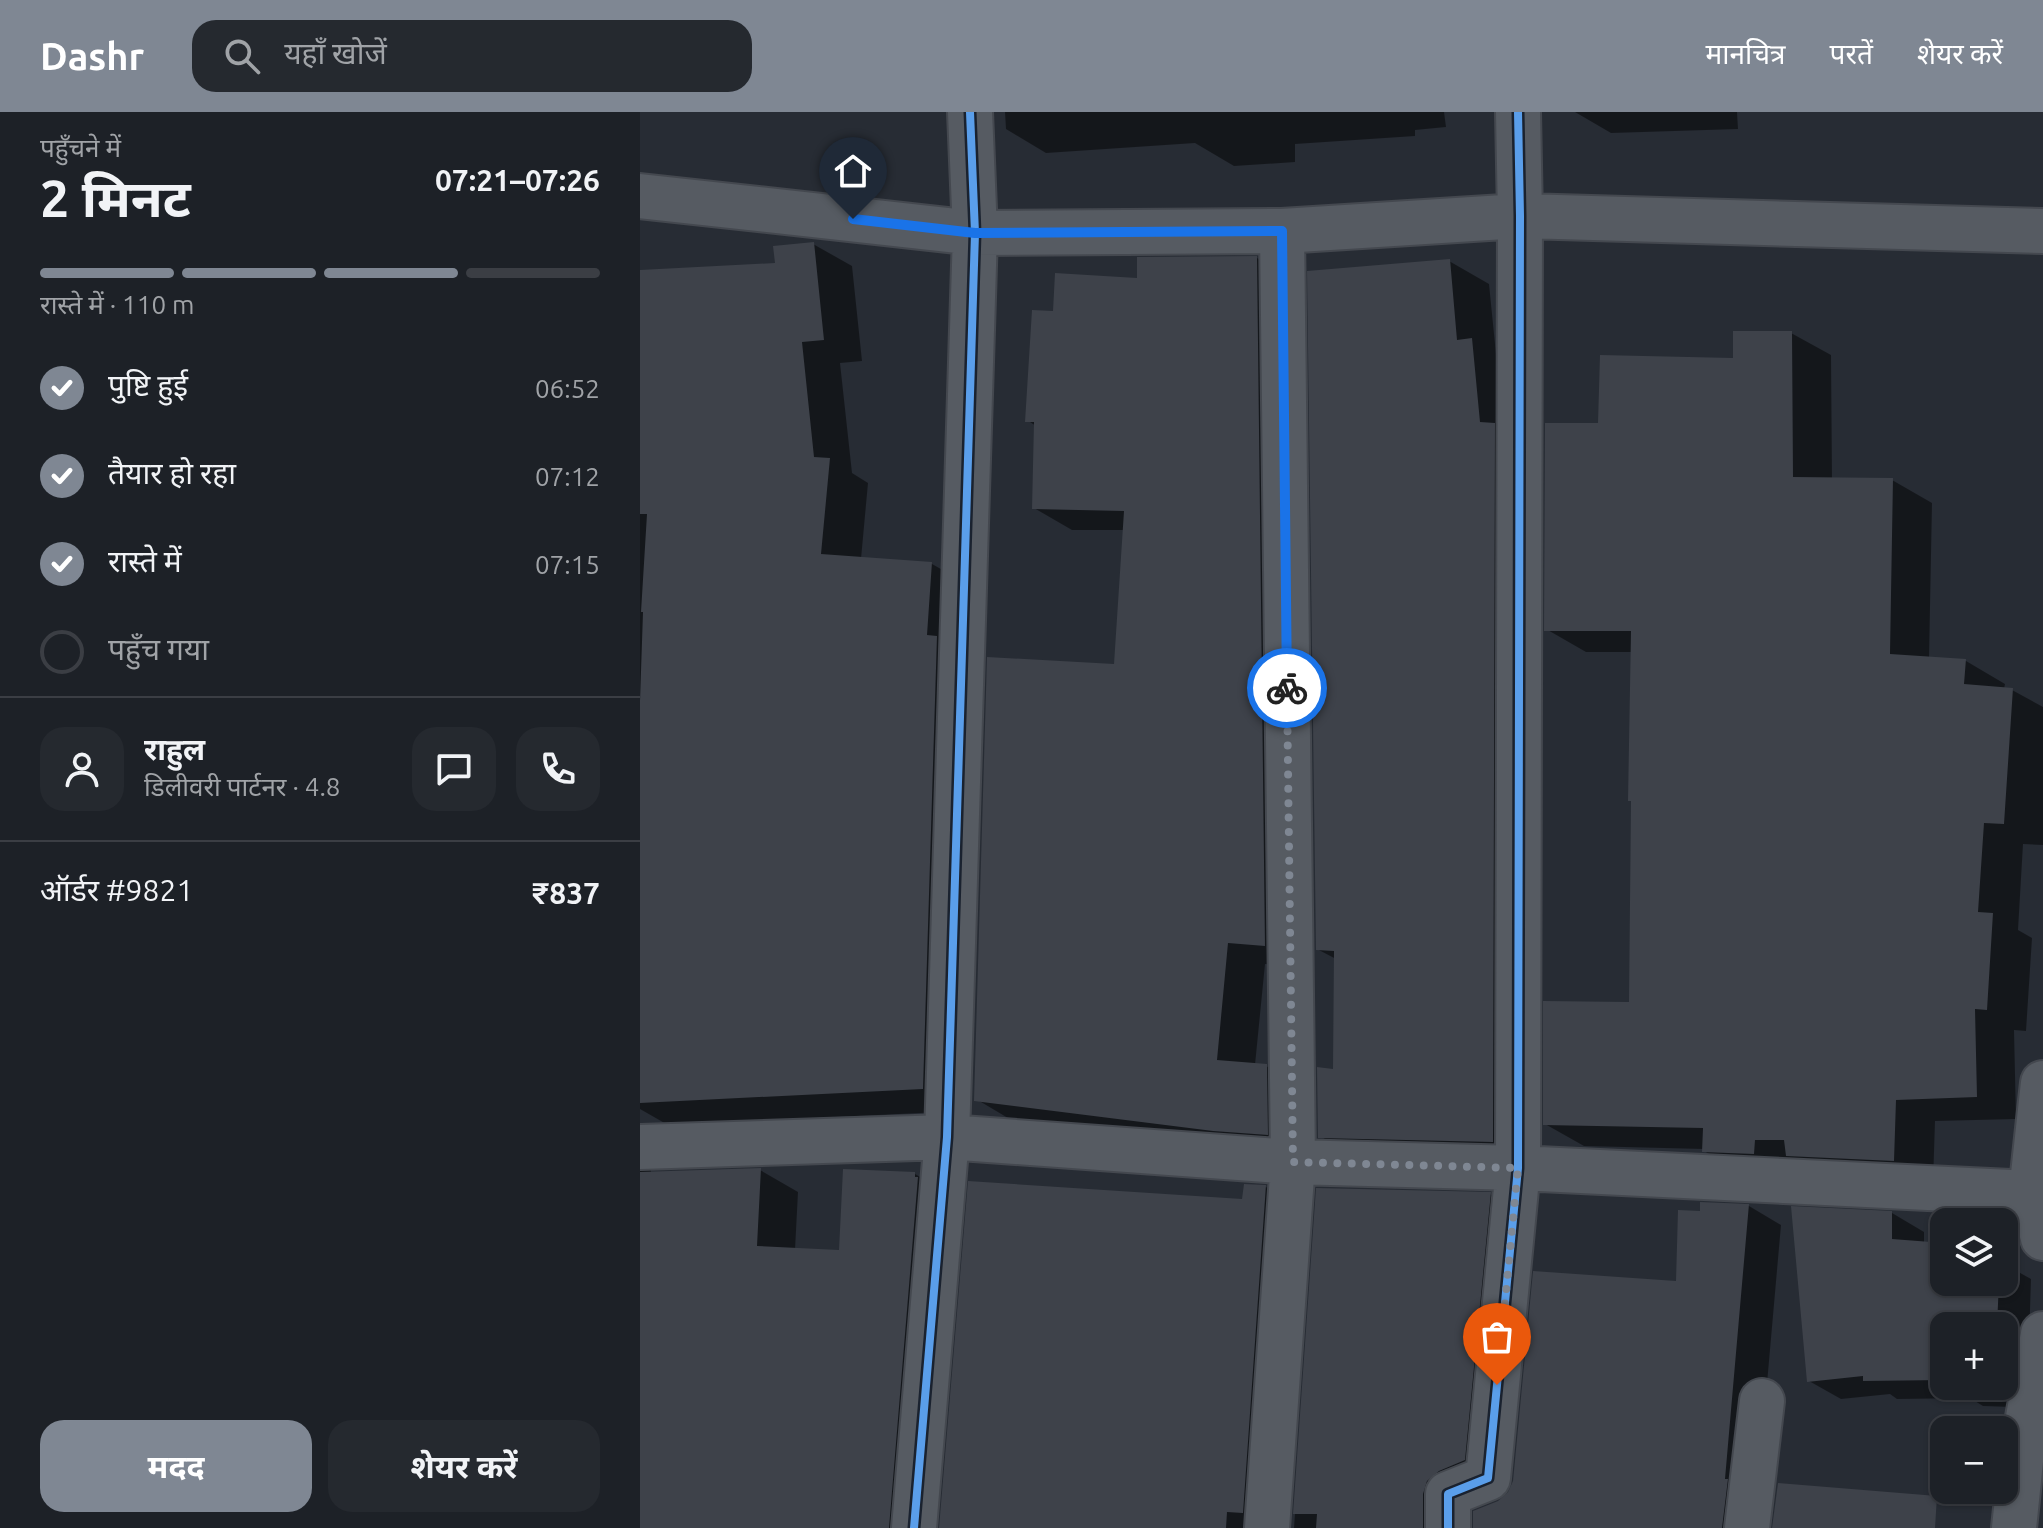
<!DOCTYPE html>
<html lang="hi">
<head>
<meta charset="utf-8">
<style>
  body { margin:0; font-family:Ubuntu,"Noto Sans Devanagari",sans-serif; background:#25292f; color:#f1f3f6; height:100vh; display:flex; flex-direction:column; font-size:30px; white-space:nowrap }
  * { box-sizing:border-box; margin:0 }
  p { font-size:26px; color:#a0a3a7 }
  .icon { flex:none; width:44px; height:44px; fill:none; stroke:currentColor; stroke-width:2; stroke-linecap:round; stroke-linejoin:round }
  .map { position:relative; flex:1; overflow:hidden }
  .drawer { display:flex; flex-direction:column; background:#1d2127; width:640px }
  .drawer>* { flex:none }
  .tools { position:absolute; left:1290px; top:1096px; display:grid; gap:16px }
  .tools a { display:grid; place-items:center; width:88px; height:88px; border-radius:16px; background:#1d2127; box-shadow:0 2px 6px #0004,0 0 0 2px #3b3e44; font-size:40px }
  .pin { position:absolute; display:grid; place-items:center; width:68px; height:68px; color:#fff; margin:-82px -34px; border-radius:50% 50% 50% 0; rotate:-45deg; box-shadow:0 0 8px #0007 }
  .pin .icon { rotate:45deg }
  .courier { position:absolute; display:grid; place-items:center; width:80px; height:80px; margin:-40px; border:6px solid #1a73e8; border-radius:50%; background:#fff; color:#222; box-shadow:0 2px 10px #0007 }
  .head em { font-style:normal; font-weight:700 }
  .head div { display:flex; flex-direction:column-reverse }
  .head { display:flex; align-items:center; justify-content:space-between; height:136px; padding:0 40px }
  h1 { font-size:52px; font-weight:700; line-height:60px }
  .bar { display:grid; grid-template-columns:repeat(4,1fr); gap:12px 8px; align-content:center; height:96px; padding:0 40px }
  .bar i { height:10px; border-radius:6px; background:#3b3e44 }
  .bar .selected { background:#7f8793 }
  .bar p { grid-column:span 4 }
  .line { display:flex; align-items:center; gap:20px; padding:0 40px; border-top:2px solid #3b3e44 }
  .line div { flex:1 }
  .round { display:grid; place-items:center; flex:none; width:84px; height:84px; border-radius:24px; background:#25292f }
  ol { padding:0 40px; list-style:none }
  li { display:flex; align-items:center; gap:24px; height:88px }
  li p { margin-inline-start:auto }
  li .icon { padding:8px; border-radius:50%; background:#7f8793; color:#fff; stroke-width:4 }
  li:last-child { color:#a0a3a7 }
  li i { width:44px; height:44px; border:4px solid #3b3e44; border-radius:50% }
  .button { display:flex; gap:16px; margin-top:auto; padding:16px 40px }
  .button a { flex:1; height:92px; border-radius:24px; background:#7f8793; color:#fff; font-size:32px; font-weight:700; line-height:92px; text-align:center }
  .button a+a { background:#25292f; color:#f1f3f6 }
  header { display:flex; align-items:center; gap:48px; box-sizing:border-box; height:112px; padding:0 40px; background:#7f8793; color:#fff }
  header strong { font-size:38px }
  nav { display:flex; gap:44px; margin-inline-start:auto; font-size:28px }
  .search { width:560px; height:72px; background:#25292f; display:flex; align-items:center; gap:20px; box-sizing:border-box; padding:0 28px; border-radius:24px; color:#a0a3a7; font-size:30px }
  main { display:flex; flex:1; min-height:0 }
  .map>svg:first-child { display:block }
  .shadow { fill:#0007; fill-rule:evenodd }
  .building { fill:#3e424a }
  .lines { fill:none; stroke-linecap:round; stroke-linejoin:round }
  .minor-casing { stroke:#44484f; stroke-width:48 }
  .minor { stroke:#565b62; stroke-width:44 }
  .cycleway-casing { stroke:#1a222f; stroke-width:13 }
  .cycleway { stroke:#5a9eea; stroke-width:8 }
  .done { stroke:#7f8793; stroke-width:8; stroke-dasharray:0 14.4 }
  .route { stroke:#1a73e8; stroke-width:10 }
</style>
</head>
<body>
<header>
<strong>Dashr</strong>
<div class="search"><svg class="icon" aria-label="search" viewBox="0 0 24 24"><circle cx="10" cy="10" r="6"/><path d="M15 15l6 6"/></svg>यहाँ खोजें</div>
<nav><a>मानचित्र</a><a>परतें</a><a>शेयर करें</a></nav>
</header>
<main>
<section class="drawer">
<div class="head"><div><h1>2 मिनट</h1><p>पहुँचने में</p></div><em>07:21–07:26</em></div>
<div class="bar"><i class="selected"></i><i class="selected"></i><i class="selected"></i><i></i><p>रास्ते में · 110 m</p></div>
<ol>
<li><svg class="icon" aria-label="check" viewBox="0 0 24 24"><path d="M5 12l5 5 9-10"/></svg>पुष्टि हुई<p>06:52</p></li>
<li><svg class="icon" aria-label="check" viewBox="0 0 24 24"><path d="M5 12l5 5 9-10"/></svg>तैयार हो रहा<p>07:12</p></li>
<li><svg class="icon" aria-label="check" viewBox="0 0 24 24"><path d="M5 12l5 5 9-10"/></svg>रास्ते में<p>07:15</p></li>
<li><i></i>पहुँच गया</li>
</ol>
<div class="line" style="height:144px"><a class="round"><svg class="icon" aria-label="person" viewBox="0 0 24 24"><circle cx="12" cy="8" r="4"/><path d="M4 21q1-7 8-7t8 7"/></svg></a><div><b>राहुल</b><p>डिलीवरी पार्टनर · 4.8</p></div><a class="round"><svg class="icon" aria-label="chat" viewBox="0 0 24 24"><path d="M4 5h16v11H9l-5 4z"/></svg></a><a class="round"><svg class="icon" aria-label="phone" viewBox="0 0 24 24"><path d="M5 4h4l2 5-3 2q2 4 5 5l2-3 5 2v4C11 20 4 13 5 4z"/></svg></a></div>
<div class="line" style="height:104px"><div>ऑर्डर #9821</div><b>₹837</b></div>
<div class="button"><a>मदद</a><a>शेयर करें</a></div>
</section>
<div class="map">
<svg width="1403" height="1416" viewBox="0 0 1403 1416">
  <rect width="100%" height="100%" fill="#272c34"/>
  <!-- shadow -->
  <path class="shadow" d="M365,0H804L806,15L775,18V24L655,32V50L594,54L555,31L406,41L366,17Z
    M935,0H1097L1098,17L971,21Z
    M173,132L212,154L222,249L200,251L212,361L228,371L221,447L292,452L331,474L322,999L28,1013L0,997V160L137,153Z
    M617,146L654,168L662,854L625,852L615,953L626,954L664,975V1043L373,1009L336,987L475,555L485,418H432L394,396L396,314L387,308L415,201L499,168Z
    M809,149L849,172L856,242L872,252L893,1052L720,1048L680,1024L695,959L696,847L677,837Z
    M1151,221L1191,243L1192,368H1252L1292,391L1289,547L1326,549L1365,572L1364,577L1372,578L1403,595V733L1383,732L1378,818L1392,826L1386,919L1374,918L1376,1007L1295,1009L1293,1071L1103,1062L1064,1039V1037L944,1034L905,1012L991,892L992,540H946L906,517L960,313Z
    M0,1048L11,1055V1062L120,1058L158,1080L155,1138L201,1140L275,1062L313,1084L288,1416H0Z
    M626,1075L658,1094L635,1416H301L604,1089Z
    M678,1078L850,1082L883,1101L832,1377L815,1416H654Z
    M1062,1092L1109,1094L1141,1113L1117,1385L1116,1416H835L870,1382L1038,1171L1062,1101Z
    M1252,1101L1284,1120V1131L1304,1133V1170H1364V1152L1391,1167L1389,1229L1399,1296L1343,1294L1330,1286L1257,1287L1250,1282L1201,1287L1169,1269ZM1304,1214H1364V1274H1304Z"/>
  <!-- building -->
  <path class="building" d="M174,130L184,228L162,230L174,345L190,346L181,442L292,450L287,523L297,524L283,977L0,991V589L3,500H1L7,402H0V158L135,151L133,134Z
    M617,144L625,834L588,831L577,948L627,952L628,1023L573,1019L334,989L347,545L474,552L484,399L392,397L394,310H385L392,198L413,199L415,161L497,166V145Z
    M810,147L817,228L832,226L840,310L855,311L853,1030L678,1026L677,955L693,957L694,839L676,838L667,159Z
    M1093,219H1152L1153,365L1253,366L1250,542L1326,547L1324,572L1373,576L1364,712L1344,711L1338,800L1353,801L1347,898L1335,897L1337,985L1256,988L1254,1049L1146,1044L1144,1028H1115L1114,1042L1062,1040L1063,1016L903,1013V889L989,890L991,689H988L991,519H904L905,311H958L960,243L1093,246Z
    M121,1056L117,1134L199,1138L203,1057L275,1060V1065H278L249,1416H0V1060Z
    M328,1069L602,1087L604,1072L626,1073L603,1401L587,1400L586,1416H299Z
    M676,1076L851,1080L825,1348L799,1359L787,1369L783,1382V1416H676L677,1402H653Z
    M1060,1090L1109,1092L1085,1367H1088L1082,1416H833V1399L858,1389L868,1380L873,1369L893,1159L1036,1169L1038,1098L1060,1099Z
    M1151,1094L1252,1099V1127L1304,1131V1170H1359L1357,1214H1304V1268L1223,1269V1264L1167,1270Z
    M1364,1220H1377L1367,1279L1309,1277L1310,1274H1364Z
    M1138,1371L1297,1384L1295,1416H1132Z"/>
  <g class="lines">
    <defs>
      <path id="minor" d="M0,84L335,121L642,119L880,104L1403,119
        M1403,971L1391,1081L1403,1126
        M0,1035L307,1025L653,1050L878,1056L1391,1081
        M274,1416L307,1025L335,121L330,0
        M627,1416L653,1050L642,119
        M808,1416V1382L848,1366L878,1056L880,104L878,0
        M1107,1416L1122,1289
        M1374,1416L1382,1339L1403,1222"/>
    </defs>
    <!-- minor casing -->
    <use href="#minor" class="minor-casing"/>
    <!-- minor -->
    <use href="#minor" class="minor"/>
    <defs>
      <path id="cycleway" d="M274,1416L307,1025L335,121L330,0
        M808,1416V1382L848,1366L878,1056L880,104L878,0"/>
    </defs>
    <!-- cycleway casing -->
    <use href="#cycleway" class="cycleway-casing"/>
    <!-- cycleway -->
    <use href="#cycleway" class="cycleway"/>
  </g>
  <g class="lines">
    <!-- done -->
    <path class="done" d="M647,576L653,1050L878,1056L857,1273"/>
    <!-- route -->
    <path class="route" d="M213,107L335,121L642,119L647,576"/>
  </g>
</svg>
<div class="tools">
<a><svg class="icon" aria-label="layers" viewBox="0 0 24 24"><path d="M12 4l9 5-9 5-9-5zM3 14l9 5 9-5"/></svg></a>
<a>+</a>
<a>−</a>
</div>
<div class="pin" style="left:857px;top:1273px;background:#ea580c"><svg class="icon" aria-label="bag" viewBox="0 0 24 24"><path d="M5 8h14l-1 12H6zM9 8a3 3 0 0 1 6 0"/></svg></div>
<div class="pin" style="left:213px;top:107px;background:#1f2937"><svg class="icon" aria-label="home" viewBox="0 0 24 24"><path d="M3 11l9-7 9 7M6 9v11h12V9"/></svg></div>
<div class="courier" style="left:647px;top:576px"><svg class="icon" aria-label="bike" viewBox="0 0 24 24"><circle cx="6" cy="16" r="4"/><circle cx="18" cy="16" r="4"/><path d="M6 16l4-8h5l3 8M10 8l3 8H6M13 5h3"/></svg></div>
</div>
</main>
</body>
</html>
